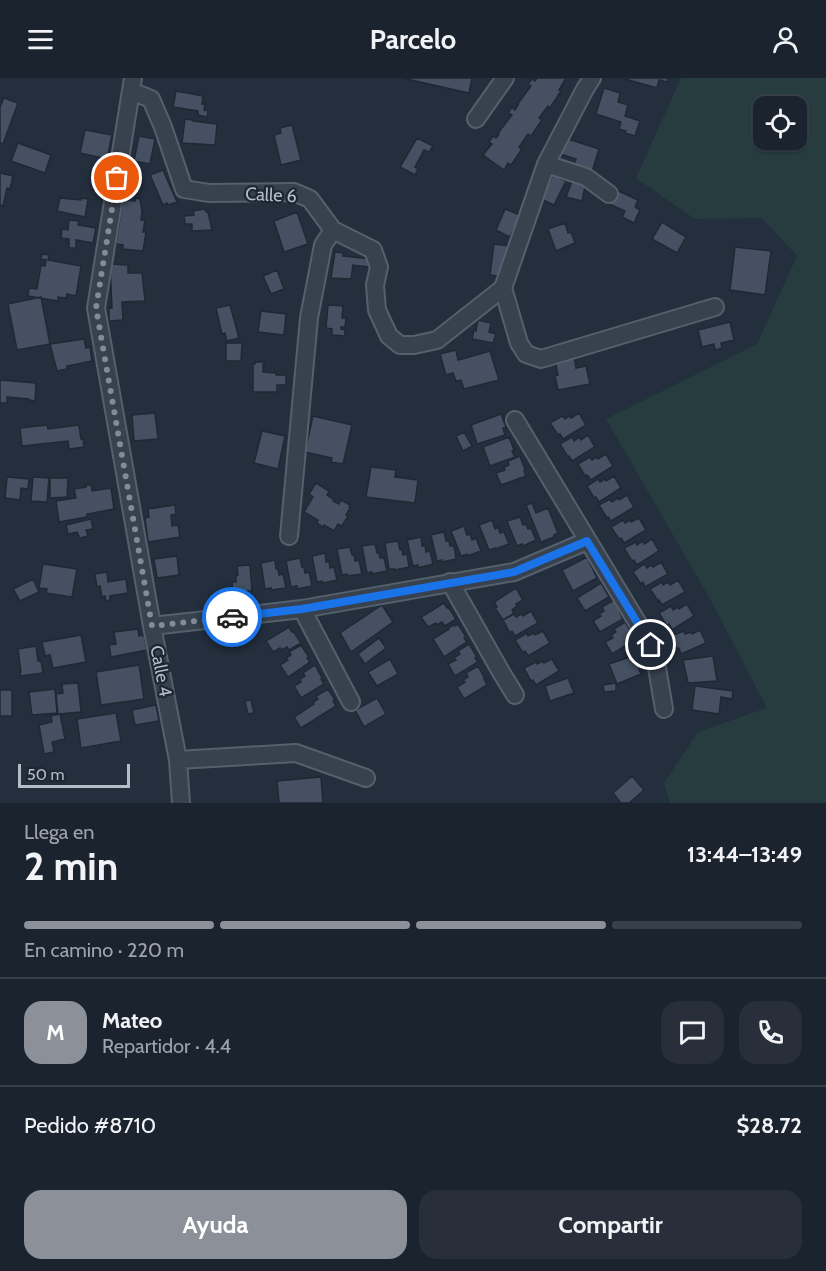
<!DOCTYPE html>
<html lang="es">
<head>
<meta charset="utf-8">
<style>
  body { margin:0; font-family:Cabin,sans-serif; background:#282f3a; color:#f1f3f6; height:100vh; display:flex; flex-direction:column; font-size:22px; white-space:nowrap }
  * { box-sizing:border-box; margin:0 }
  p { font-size:20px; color:#a0a4aa }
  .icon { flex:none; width:33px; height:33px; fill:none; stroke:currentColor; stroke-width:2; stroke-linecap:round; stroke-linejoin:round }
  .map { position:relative; height:725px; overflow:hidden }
  .sheet { display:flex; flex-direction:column; background:#1b232e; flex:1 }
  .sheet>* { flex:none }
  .buttons { position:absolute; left:753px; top:18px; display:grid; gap:12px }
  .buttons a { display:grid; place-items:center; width:54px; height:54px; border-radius:12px; background:#1b232e; box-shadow:0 2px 4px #0004,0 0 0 2px #39404a; font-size:30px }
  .scale { position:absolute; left:18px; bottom:15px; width:112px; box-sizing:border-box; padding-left:6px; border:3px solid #b4bcc9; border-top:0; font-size:16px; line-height:21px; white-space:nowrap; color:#b4bcc9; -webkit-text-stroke:4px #1d2633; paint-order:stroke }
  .pin { position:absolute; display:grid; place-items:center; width:51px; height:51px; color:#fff; margin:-26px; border:3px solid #fff; border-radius:50%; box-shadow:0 2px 6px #0007 }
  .courier { position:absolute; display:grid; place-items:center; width:60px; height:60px; margin:-30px; border:4px solid #1a73e8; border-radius:50%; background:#fff; color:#222; box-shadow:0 2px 8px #0007 }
  .overview em { font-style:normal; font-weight:700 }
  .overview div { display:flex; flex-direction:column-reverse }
  .overview { display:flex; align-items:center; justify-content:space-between; height:102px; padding:0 24px }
  h1 { font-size:39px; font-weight:700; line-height:45px }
  .bar { display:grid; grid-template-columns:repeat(4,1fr); gap:9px 6px; align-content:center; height:72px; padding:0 24px }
  .bar i { height:8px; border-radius:4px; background:#39404a }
  .bar .active { background:#8c9099 }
  .bar p { grid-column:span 4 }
  .line { display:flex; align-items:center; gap:15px; padding:0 24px; border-top:2px solid #39404a }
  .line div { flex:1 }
  .round { display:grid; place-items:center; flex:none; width:63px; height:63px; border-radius:18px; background:#282f3a }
  .primary-button { display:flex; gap:12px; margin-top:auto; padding:12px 24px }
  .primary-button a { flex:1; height:69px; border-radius:18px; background:#8c9099; color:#fff; font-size:24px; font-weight:700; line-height:69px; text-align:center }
  .primary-button a+a { background:#282f3a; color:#f1f3f6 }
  header { display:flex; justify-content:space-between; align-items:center; height:78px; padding:0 24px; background:#1b232e; font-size:27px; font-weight:700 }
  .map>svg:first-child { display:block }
  .green { fill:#263c3f; fill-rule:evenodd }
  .building { fill:#455162; stroke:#1f2835; stroke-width:1.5 }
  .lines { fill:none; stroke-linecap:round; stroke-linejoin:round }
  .minor-casing { stroke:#565f6c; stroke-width:20 }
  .minor { stroke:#38414e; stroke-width:16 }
  .done { stroke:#828b98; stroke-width:6; stroke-dasharray:0 10.8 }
  .route { stroke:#1a73e8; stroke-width:8 }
  .labels { text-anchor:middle; stroke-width:4.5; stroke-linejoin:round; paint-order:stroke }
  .street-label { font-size:18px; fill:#b4bcc9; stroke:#1d2633 }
</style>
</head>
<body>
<header><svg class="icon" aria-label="menu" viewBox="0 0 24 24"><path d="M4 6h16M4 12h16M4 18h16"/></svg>Parcelo<svg class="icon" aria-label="person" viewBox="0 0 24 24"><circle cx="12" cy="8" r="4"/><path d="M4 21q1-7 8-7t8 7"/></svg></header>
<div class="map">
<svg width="826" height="725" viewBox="0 0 826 725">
  <rect width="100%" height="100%" fill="#242f3e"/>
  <!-- green -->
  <path class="green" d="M681,0H826V725H670L664,705L698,654L767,630L709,519L606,341L757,266L797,178L762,140L695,141L636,100ZM764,28H796V62H764Z"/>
  <!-- building -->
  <path class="building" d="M402,0H472L469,15Z
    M537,0H566L559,12L561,13L550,30L548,28L539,40L542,42L531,58L528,56L519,69L522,71L511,87L508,85L504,92L483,77L492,66L489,64L493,58L496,60L499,56L498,55L512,37L508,35L512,29L515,32L518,27H517L531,8L528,6L532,1L535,3Z
    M626,0H669L667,4L659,2L657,10L625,1Z
    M604,10L620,15L618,24L628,27L625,38L640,43L635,58L625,55L626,53L619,51L621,44L596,36Z
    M176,13L203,18L202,26H205L204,32L208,33L207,39L198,37V33L173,29Z
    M4,20L18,25L3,66L0,65V29Z
    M185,41L193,42V43L217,46L215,67L182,65Z
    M292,47L301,82L281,87L274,57L281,55L280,50Z
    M85,52L112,57L107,81L80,75Z
    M139,58L155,61L150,86L134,83Z
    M417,60L433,68L429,74L424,72L415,89L418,91L415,97L400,89Z
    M565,60L599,71L592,94L573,88L576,81L560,76Z
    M18,65L51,77L45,95L11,83Z
    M163,92L177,124L168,127L167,125L163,127L150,97Z
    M0,95L13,98L10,111L7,110L3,128L0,127Z
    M553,97L566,103L554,127L541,121Z
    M572,103L585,108L582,123L566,119Z
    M612,110L638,122L635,129L640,132L634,145L622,139L625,133L605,124Z
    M60,120L81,122V120L88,121L85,139L57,133Z
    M135,120L140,121L142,134L141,142H145L143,154H146L143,173L123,171V167L116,166L123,121L135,123Z
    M205,131L206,134H208L212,152L192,153V146H185L184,138L194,137L193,133Z
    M505,131L520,137L510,159L496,152Z
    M297,134L308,166L284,174L274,143Z
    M69,142L79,143L78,147L96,150L93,165L76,162V170H69V161L61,160L62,151L68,152Z
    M662,144L686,159L677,175L652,161Z
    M565,145L568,155L571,154L575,165L556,173L548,151Z
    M494,166L510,168L506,199L490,197Z
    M735,169L771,173L765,217L730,212Z
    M335,174L343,175V178L371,181L370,189L353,187L351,201L331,200Z
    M42,176L49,177L48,182L81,188L76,218L67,216L66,220L58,219V223L28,218L29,210L37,211L41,187L45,188L46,182L41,181Z
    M110,186L128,187V195H142L145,223L122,224L123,242L109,243V230H112Z
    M277,192L284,211L271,216L263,198Z
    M41,219L50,266L17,272L8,226Z
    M230,227L239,260L227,263L225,255L222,256L216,230Z
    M328,227L343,228L342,240H346L345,249H341V251L345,252V258L332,257V251L326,250Z
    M261,233L286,236L284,257L258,254Z
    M478,242L491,245L489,254L496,256L493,265L472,261L474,252L476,253Z
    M730,244L734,262L721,265L722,270L715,272L714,266L702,269L698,252Z
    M84,261L86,270L90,269L92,283L67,288V291L57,293L50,266Z
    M226,265H242L241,283H226Z
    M456,272L458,282L490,273L499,302L464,311L461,302L456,303L453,295L446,297L440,276Z
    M574,279L576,290L586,288L590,306L558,312L555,298L558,297L555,282Z
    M255,284H265V286H263V294L276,295V297H286V307H277V314H253V286H255Z
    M0,302L36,305L35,323L29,322V321L7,319V325H0Z
    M155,335L158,361L134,363L132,337Z
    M579,335L586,347L563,361L560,356L558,357L550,345L562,338L565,341L569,338L571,340Z
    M501,336L506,349L503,350L505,357L477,366L471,347Z
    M313,338L352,347L343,386L331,384L332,380L305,374Z
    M47,347L48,351L79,347L81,361H83L84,369L69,371L68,363L22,368L20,350Z
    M262,353L285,358L278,391L254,385Z
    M464,354L472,368L463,373L456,358Z
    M588,357L595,369L572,383L569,378L568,379L560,366L572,359L574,363L579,359L581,362Z
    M509,359L514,372L512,373L515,379L490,388L483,369Z
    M606,376L613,388L591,402L587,397L585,398L578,386L590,379L592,382L597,379L598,381Z
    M520,378L525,392L524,393L526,398L501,407L496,395L505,392L504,389L509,387L508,383Z
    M371,389L396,392L395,399L418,402L415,425L366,419Z
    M614,398L621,410L599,424L596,419L594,420L587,408L598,401L600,404L605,401L606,403Z
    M7,399L29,401L28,411L21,410L20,422L5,420Z
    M33,399L49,400L47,424L31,423Z
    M50,400H68L67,419L50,420Z
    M316,405L329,413L327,417L334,422L333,423L339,426L341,422L350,427L349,429L350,430L346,437L348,438L342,448L338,446L334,453L324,447L323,449L317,445L318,442L304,434L313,419L309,416Z
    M86,407H91L92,413L111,410L114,431L87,436V439L59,444L56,423L76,420L74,411L86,409Z
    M627,417L634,429L611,443L608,439L607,440L599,427L610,421L612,424L618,420L619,422Z
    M532,425L536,435L548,430L558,455L554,457V459L541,464L526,427Z
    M175,427L176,436L171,437L172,448L178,447L180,459L148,464L145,440L149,439L148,431Z
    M520,439L523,447L526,446L528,451L531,450L536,462L523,468L522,466L517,468L507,443Z
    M639,440L646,452L624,465L621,460L619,461L611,449L623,442L625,445L630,442L631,444Z
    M91,441L93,451L86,452L88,458L80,460L77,454L68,456L66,447Z
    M492,442L495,451L498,449L500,455L504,454L509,466L495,471V470L489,472L479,447Z
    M464,448L467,457L470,456L472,462L476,460L481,473L467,478V476L461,478L451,453Z
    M444,454L446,463H449L450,468H454L456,481L442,484V482L437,483L431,457Z
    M421,459L422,468H425L426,474L430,473L433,486L418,490V487L413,488L407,462Z
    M652,461L659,473L637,487L634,482L632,483L624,470L636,464L637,467L643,463L644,466Z
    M398,463L400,472L402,471L403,477L407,476L409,489L395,492V491H389L385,465Z
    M375,466L377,475H379L380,480H384L387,493L372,496V494L367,495L362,468Z
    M350,469L352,477H354L355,483L359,482L362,496L347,498V496L342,497L337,471Z
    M325,475L326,484L329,483L330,490L334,489L337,502L323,505L322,503L317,504L312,478Z
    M177,478L179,497L157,500L154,481Z
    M587,479L597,500L573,513L562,492Z
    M300,480L302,489H304L305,495L309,494L312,508L297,511V508L291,509L286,483Z
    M275,482L276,491H278L279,497L283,496L286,510L271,512V510L265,511L261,485Z
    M661,484L668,496L645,509L643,504L641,506L633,494L644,486L647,490L651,487L653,489Z
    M43,486L77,491L72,519L46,515L47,511L39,510Z
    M250,487L252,513H247V516L233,517L232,504H236V497H238L237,488Z
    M107,494L108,504L126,501L128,515L110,518V522L106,523L105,518L102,519L100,508L97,509L95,496Z
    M33,501L39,514L20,523L13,511Z
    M678,502L685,514L662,527L659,522L658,523L650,511L662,504L663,507L668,504L670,507Z
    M601,505L609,519L585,533L577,520Z
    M516,510L523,522L516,526L517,528L512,532L514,535L503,542L495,530L497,529L494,524Z
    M614,522L621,535H620L623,541L600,554L593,543L601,538L599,536L604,533L602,529Z
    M444,525L447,530L448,529L456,541L445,548L442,544L437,547L436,545L428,549L421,539Z
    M687,526L694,538L672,552L669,546L667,548L659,535L671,528L673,532L678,529L679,531Z
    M382,527L393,544L351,574L340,555Z
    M531,533L538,545L515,558L512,553L510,555L503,542L514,536L516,539L521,536L523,538Z
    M625,544L633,556L631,557L635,562L612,576L605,564L613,560L611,557L616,554L614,551Z
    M458,546L466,559L464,560L467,564L444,579L433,561L449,551L448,550L454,547L455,548Z
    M289,549L292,554L293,553L301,565L289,572L287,569L282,572L280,570L273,574L266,563Z
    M138,551L139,558L144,557L147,572L111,579L109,567L116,566L114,554Z
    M700,552L706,565L681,576L679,570L677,571L671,558L684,553L685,556L691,554L692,556Z
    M543,553L550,565L528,578L525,573L523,575L515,562L527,555L528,558L534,555L535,557Z
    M81,557L86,584L53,590L50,577L45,578L42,564Z
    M379,560L386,570L365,586L358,576Z
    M469,566L477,579L475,580L478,584L455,598L448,586L456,582L454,580L460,576L458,573Z
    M301,567L309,579L307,580L310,584L288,599L280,587L288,582L286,580L291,577L289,574Z
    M36,568L38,583H41L43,595L20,598V594H21L18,571Z
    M636,577L641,590L639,591L641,596L617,606L609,586Z
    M713,578L717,603L688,605L683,582Z
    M390,581L398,596L377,608L368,594Z
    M552,581L559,593L536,607L533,602L531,603L524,590L536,584L537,586L543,583L544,585Z
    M139,587L144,621L101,627L96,594Z
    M315,587L322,600L321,601L324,606L301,620L294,608L301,604L300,601L305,598L303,595Z
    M478,588L485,601H484L487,607L464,621L457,609L465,604L463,602L468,599L466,595Z
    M568,600L574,615L550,623L545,608Z
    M78,605L81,634L58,636L56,616L63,615L62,606Z
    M616,605V613L604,614L603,607Z
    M695,608L733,613L732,621L721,619L719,636L692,632Z
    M55,611L57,635L32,637L29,614Z
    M328,611L335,622L333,623L336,628L301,650L294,639L314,626L313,624L318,621L316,618Z
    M0,612H12V638H0Z
    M377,620L386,636L364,649L355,632Z
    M251,622L254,635L248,636L245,623Z
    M156,627L159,643L135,647L132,632Z
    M116,635L121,663L81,670L77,641Z
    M60,636L65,661L52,664L54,674L44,676L39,647L52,644L51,638Z
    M632,698L644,712L629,725H621L613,715Z
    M321,699L323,725H279L277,703Z"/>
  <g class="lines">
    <defs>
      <path id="minor" d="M133,0L96,230L152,548L178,682L181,725
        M592,0L585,11L546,86L503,210L519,265L526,276L541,281L715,229
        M131,13L151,21L163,49L184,111L209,115L294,114L310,121L333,152L373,172L379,189L375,207L377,232L389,258L400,267H414L437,262L503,210
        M476,41L505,0
        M546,86L586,99L609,116
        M515,342L654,572L664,631
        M289,458L309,240L323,167L333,152
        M450,504L501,594L515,617
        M302,531L351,624
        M152,548L302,531L514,494L587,463
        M178,682L296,675L366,700"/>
    </defs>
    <!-- minor casing -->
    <use href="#minor" class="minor-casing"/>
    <!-- minor -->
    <use href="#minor" class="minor"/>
  </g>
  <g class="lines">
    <!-- done -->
    <path class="done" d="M117,100L96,230L152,548L232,539"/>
    <!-- route -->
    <path class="route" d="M232,539L302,531L514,494L587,463L651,567"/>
  </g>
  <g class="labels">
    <!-- street labels -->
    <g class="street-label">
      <text transform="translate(271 117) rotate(3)" y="6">Calle 6</text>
      <text transform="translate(161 593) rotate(79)" y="6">Calle 4</text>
    </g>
  </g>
</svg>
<div class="buttons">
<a><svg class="icon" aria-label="locate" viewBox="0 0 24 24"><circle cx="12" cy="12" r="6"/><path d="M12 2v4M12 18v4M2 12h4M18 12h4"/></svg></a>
</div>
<div class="scale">50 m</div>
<div class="pin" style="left:117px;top:100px;background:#ea580c"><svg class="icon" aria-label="bag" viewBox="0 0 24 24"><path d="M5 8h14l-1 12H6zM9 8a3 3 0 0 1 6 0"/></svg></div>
<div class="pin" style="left:651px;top:567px;background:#1f2937"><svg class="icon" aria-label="home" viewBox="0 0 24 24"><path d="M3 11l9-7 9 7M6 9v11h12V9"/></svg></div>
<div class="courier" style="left:232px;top:539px"><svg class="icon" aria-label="car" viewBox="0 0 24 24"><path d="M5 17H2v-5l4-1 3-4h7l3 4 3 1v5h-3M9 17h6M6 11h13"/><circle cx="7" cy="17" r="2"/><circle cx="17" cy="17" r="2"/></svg></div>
</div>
<section class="sheet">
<div class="overview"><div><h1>2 min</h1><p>Llega en</p></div><em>13:44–13:49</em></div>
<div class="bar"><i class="active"></i><i class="active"></i><i class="active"></i><i></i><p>En camino · 220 m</p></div>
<div class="line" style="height:108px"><b class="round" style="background:#8c9099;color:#fff">M</b><div><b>Mateo</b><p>Repartidor · 4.4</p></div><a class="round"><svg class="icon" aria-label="chat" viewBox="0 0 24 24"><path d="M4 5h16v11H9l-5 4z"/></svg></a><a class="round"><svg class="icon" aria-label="phone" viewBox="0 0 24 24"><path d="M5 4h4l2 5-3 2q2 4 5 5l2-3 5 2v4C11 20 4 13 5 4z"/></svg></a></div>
<div class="line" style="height:78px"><div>Pedido #8710</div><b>$28.72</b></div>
<div class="primary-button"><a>Ayuda</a><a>Compartir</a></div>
</section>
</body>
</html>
